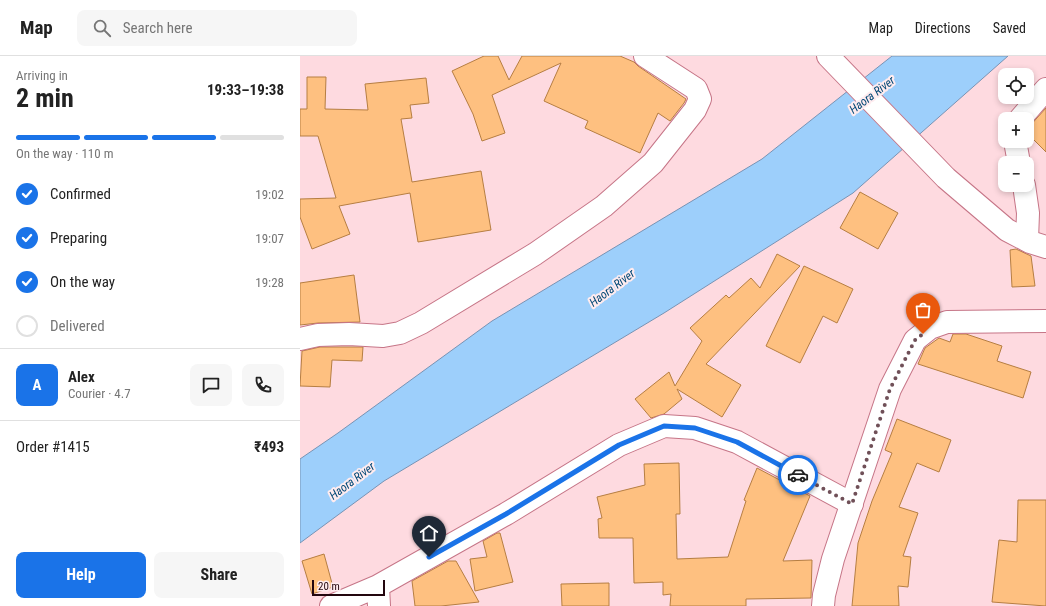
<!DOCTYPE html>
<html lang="en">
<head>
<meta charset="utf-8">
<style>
  body { margin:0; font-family:"Roboto Condensed",sans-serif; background:#f6f6f6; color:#222; height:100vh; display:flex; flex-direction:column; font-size:15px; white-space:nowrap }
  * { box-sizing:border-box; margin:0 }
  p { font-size:13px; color:#767676 }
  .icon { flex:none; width:22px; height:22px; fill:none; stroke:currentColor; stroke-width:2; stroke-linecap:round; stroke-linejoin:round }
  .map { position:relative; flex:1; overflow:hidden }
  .side { display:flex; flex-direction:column; background:#fff; width:300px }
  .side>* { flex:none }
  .buttons { position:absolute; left:698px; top:12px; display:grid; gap:8px }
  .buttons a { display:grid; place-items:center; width:36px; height:36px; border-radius:8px; background:#fff; box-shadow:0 2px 6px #0003; font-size:20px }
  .scale { position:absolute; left:12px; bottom:10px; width:73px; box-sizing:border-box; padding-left:4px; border:2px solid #23060e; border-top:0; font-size:11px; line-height:14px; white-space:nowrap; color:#23060e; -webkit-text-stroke:3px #ffecef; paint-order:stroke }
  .pin { position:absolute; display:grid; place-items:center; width:34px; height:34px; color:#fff; margin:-41px -17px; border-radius:50% 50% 50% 0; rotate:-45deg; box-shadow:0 0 4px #0007 }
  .pin .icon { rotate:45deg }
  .courier { position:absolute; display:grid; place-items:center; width:40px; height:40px; margin:-20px; border:3px solid #1a73e8; border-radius:50%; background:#fff; color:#222; box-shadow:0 1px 5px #0007 }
  .overview em { font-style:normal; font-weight:700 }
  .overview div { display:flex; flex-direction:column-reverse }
  .overview { display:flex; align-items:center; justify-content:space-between; height:68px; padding:0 16px }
  h1 { font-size:26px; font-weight:700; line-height:30px }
  .bar { display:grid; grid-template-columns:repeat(4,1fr); gap:6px 4px; align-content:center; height:48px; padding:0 16px }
  .bar i { height:5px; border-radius:3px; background:#e0e0e0 }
  .bar .active { background:#1a73e8 }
  .bar p { grid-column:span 4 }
  .line { display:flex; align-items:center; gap:10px; padding:0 16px; border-top:1px solid #e0e0e0 }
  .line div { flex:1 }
  .round { display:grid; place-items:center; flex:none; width:42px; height:42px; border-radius:8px; background:#f6f6f6 }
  ol { padding:0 16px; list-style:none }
  li { display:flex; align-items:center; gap:12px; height:44px }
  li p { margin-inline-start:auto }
  li .icon { padding:4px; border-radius:50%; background:#1a73e8; color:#fff; stroke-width:4 }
  li:last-child { color:#767676 }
  li i { width:22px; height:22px; border:2px solid #e0e0e0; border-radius:50% }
  .action { display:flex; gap:8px; margin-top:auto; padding:8px 16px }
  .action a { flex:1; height:46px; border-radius:8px; background:#1a73e8; color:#fff; font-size:16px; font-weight:700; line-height:46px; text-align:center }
  .action a+a { background:#f6f6f6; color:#222 }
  header { display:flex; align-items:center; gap:24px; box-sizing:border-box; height:56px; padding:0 20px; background:#fff; border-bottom:1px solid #e0e0e0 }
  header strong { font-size:19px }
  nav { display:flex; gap:22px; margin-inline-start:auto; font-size:14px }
  .search { width:280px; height:36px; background:#f6f6f6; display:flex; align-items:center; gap:10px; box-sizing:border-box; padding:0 14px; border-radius:8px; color:#767676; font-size:15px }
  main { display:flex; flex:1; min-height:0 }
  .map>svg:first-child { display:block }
  .water { fill:#9dcffb; stroke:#7893b4 }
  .building { fill:#fec080; stroke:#b67e42 }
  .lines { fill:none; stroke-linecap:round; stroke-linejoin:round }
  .minor-casing { stroke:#c67587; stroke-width:24 }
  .tertiary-casing { stroke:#c67587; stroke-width:24 }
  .secondary-casing { stroke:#c67587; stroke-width:24 }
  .minor { stroke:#fff; stroke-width:22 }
  .tertiary { stroke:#fff; stroke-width:22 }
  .secondary { stroke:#fff; stroke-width:22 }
  .done { stroke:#705058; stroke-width:4; stroke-dasharray:0 7.2 }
  .route { stroke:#1a73e8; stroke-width:5 }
  .labels { text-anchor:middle; stroke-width:4; stroke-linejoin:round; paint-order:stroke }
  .water-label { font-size:12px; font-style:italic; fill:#024876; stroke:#ffecef }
</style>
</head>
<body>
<header>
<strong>Map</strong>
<div class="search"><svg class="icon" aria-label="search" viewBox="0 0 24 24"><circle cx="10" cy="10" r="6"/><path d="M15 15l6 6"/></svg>Search here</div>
<nav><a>Map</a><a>Directions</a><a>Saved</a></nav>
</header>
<main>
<section class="side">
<div class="overview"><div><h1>2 min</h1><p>Arriving in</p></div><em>19:33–19:38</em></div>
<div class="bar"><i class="active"></i><i class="active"></i><i class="active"></i><i></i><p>On the way · 110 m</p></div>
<ol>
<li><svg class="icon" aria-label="check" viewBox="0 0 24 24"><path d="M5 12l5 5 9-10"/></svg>Confirmed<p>19:02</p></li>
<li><svg class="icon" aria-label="check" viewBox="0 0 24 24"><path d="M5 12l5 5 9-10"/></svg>Preparing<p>19:07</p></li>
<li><svg class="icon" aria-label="check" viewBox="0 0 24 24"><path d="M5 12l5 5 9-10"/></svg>On the way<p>19:28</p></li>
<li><i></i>Delivered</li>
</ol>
<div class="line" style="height:72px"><b class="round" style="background:#1a73e8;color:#fff">A</b><div><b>Alex</b><p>Courier · 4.7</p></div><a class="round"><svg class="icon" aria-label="chat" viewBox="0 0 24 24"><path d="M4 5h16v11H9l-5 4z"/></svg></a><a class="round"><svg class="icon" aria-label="phone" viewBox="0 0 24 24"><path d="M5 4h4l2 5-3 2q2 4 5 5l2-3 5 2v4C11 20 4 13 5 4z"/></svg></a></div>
<div class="line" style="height:52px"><div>Order #1415</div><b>₹493</b></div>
<div class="action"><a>Help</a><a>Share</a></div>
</section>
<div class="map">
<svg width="746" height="550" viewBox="0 0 746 550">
  <rect width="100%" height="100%" fill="#fedae0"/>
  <!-- water -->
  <path class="water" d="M592,0H708L553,137L364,257L84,425L0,487V403L38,377L192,265L462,103Z"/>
  <!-- building -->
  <path class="building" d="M184,0H198L209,24L222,0H320L334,6L338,10L386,43L384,47L370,65L358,57L340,97L285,72L288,65L244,45L261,7L192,39L205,77L182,85L173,58L152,15Z
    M7,21H26L25,53L68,54L65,28L126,22L129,47L110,49L112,62L101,63L112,126L181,115L191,174L118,186L110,137L39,150L50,178L12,193L0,161V143L36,142L18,80H0V53H7Z
    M746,52V96L727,77V73Z
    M560,136L598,157L578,193L540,172Z
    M716,193L731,200L735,230L712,231L710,194Z
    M477,198L500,210L406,308L441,329L422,361L377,333L382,343L364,358L351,362L335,343L369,316L375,330L402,285L390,272L426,239L429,242L451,222L460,232Z
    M504,210L553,233L537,267L523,260L500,307L466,290Z
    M54,219L60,266L18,267L0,269V227Z
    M653,278H666L702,290L697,305L731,316L723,342L618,308L625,292L639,282L650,286Z
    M20,291H63L62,305L32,304L30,331L0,330L2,295Z
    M597,363L651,384L639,416L617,407L599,451L618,457L603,500L611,501L608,531L598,530L599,550H552L558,487L572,445L592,397L585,394Z
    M379,407L380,458H376L377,503L428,501L446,445L444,444L457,412L510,440L483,505L512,504L511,542L446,543V550H370L371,538L363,539V526L334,527L333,482H299L298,463L302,462L297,441L345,429L344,408Z
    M718,444H746V550L692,546L699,484L717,486Z
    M197,477H200L213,526L175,535L170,503L187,501L183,485Z
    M24,498L33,531L12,538L2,505Z
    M148,505H156L179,546L141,550H115L112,525Z
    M309,527V550H262L261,528Z"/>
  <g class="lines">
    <defs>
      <path id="minor" d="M720,63L746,33
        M715,85L719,107
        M724,129L728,157L727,184
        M0,283L18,279L49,278L83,280L100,277L121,267L235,198L304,150L353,107L395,54L400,43L396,33L345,0
        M31,550L78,530
        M79,550L78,530L206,458L319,389L364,370L395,372L437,386L552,448"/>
      <path id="tertiary" d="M523,550L524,539L533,503L590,333L615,284L630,272L647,266L746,265"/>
      <path id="secondary" d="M528,0L646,122L707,174L730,186L746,191"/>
    </defs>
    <!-- minor casing -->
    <use href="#minor" class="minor-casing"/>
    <!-- tertiary casing -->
    <use href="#tertiary" class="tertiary-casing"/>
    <!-- secondary casing -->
    <use href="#secondary" class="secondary-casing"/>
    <!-- minor -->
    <use href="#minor" class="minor"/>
    <!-- tertiary -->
    <use href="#tertiary" class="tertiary"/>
    <!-- secondary -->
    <use href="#secondary" class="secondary"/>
  </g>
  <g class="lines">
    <!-- done -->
    <path class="done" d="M498,419L552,448L590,333L615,284L623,278"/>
    <!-- route -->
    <path class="route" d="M129,501L206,458L319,389L364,370L395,372L437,386L498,419"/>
  </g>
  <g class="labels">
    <!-- water labels -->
    <g class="water-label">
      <text transform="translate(572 39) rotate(-37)" y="4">Haora River</text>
      <text transform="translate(312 232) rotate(-37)" y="4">Haora River</text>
      <text transform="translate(52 425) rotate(-37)" y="4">Haora River</text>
    </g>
  </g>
</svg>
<div class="buttons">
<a><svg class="icon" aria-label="locate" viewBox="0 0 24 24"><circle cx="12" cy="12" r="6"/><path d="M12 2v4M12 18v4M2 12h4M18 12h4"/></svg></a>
<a>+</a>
<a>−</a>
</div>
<div class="scale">20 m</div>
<div class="pin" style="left:623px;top:278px;background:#ea580c"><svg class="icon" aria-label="bag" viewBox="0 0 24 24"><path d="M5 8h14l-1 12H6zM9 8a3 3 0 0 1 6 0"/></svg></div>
<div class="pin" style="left:129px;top:501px;background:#1f2937"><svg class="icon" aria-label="home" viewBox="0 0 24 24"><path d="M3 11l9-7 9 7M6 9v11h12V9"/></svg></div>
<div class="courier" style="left:498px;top:419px"><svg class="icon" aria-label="car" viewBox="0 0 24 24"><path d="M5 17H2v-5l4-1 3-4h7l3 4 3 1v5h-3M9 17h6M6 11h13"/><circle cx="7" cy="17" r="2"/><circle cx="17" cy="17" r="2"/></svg></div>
</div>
</main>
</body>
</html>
